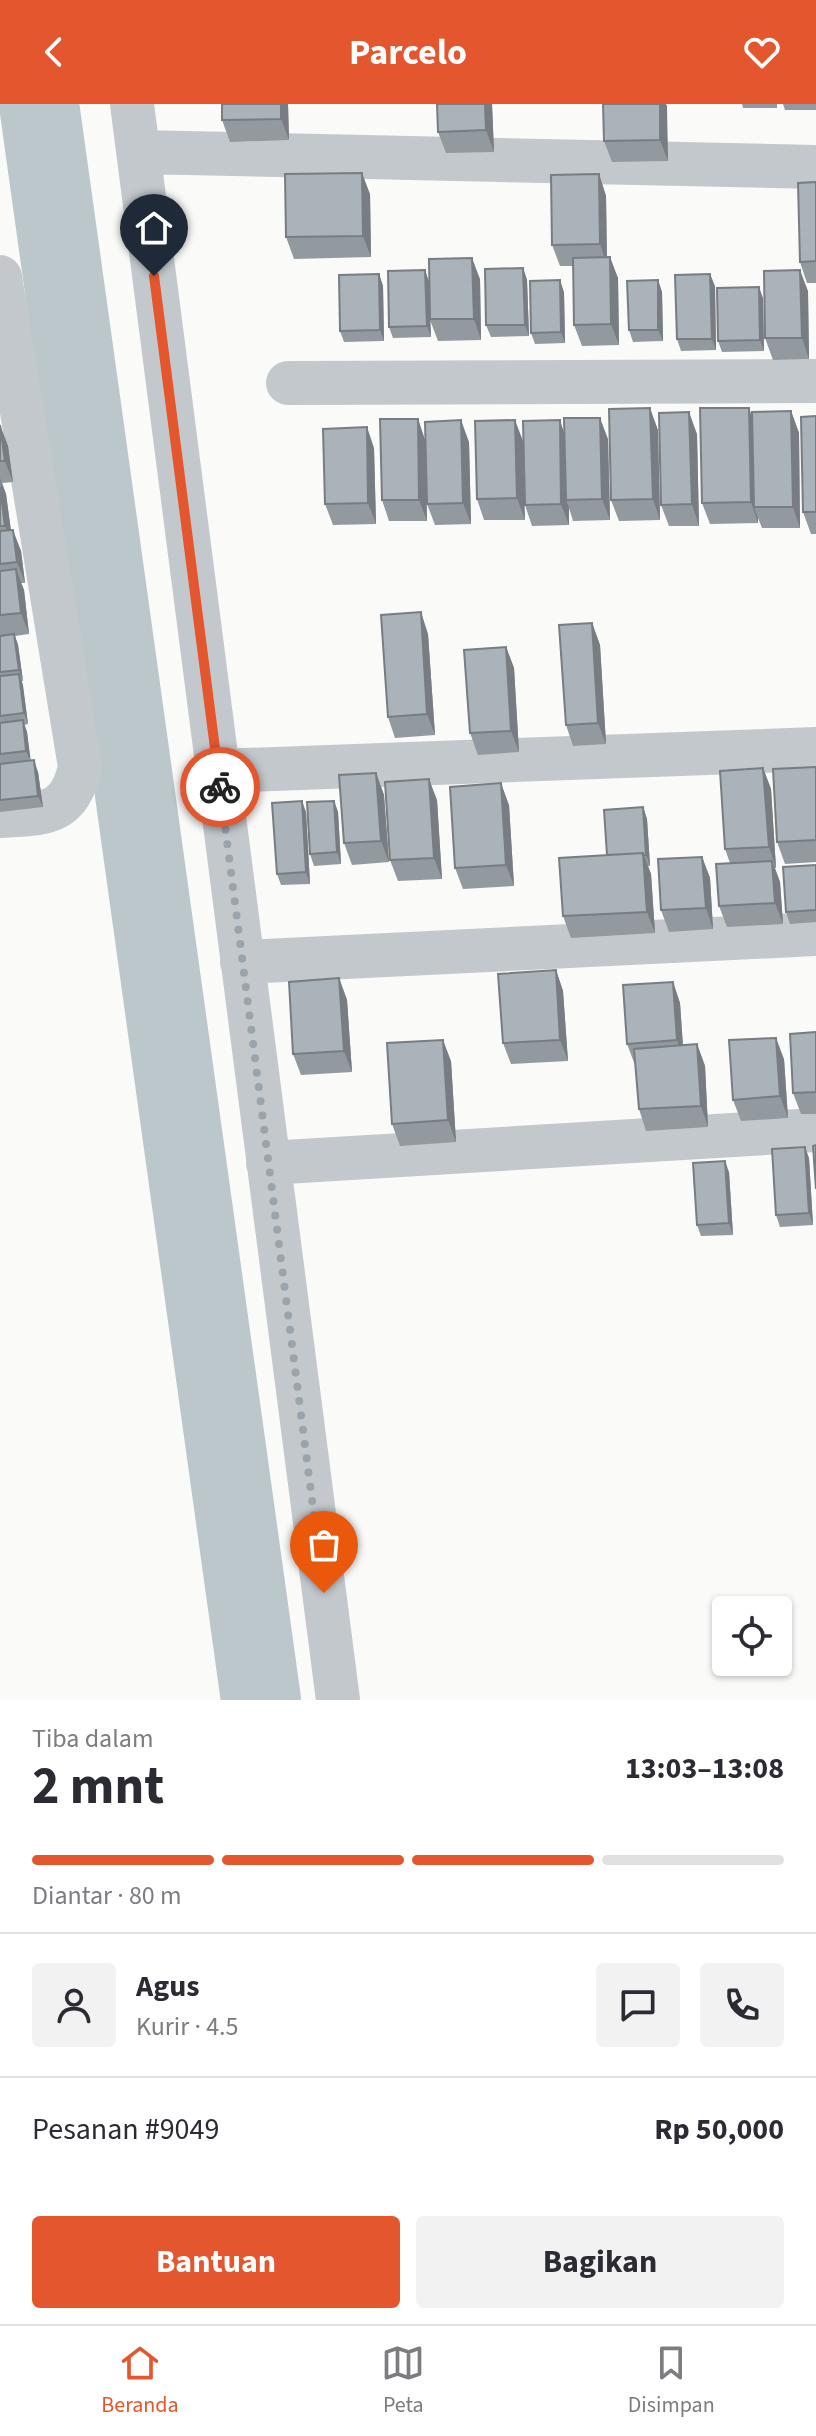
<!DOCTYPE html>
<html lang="id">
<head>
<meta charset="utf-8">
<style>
  body { margin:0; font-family:"Source Sans 3",sans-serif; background:#f2f2f3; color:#2b2b33; height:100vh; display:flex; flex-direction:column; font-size:30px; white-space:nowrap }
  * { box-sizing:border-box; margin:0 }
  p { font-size:26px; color:#7c7c81 }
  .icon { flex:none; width:44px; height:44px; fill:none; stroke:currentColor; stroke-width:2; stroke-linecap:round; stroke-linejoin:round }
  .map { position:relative; height:1596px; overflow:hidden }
  .details { display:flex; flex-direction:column; background:#fff; flex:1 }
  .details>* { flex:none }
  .fabs { position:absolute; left:712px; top:1492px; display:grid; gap:16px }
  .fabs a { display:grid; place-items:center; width:80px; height:80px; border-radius:8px; background:#fff; box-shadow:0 2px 6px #0004; font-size:40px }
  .pin { position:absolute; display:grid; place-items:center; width:68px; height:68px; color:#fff; margin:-82px -34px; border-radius:50% 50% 50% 0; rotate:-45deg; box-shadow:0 0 8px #0007 }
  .pin .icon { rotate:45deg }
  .courier { position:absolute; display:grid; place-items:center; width:80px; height:80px; margin:-40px; border:6px solid #e4572e; border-radius:50%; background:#fff; color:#222; box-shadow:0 2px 10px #0007 }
  .head em { font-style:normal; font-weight:700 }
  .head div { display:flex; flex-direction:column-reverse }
  .head { display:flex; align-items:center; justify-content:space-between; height:136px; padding:0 32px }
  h1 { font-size:52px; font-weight:700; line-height:60px }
  .bar { display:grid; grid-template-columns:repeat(4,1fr); gap:12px 8px; align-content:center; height:96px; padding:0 32px }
  .bar i { height:10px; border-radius:6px; background:#e1e1e2 }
  .bar .current { background:#e4572e }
  .bar p { grid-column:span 4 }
  .line { display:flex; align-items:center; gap:20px; padding:0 32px; border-top:2px solid #e1e1e2 }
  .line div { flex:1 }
  .round { display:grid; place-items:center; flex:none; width:84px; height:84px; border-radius:8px; background:#f2f2f3 }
  .button { display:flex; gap:16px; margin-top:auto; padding:16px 32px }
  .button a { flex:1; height:92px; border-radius:8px; background:#e4572e; color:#fff; font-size:32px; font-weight:700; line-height:92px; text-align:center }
  .button a+a { background:#f2f2f3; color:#2b2b33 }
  header { display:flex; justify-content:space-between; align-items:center; height:104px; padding:0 32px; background:#e4572e; color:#fff; font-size:36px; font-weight:700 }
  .tab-bar { display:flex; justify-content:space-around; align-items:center; height:112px; border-top:2px solid #e1e1e2; background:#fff; font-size:22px; color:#7c7c81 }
  .tab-bar a { display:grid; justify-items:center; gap:4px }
  .tab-bar .current { color:#e4572e }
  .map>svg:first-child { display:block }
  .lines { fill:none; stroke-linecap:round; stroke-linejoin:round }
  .river { stroke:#bbc7cb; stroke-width:80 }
  .minor { stroke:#c3c8cc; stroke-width:44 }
  .wall { fill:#929a9f }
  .shaded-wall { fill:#777d82 }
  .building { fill:#aab3b9; stroke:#777d82; stroke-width:2 }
  .done { stroke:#99a4ac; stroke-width:8; stroke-dasharray:0 14.4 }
  .route { stroke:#e4572e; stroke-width:10 }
</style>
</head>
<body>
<header><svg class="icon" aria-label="back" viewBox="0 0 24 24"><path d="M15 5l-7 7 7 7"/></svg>Parcelo<svg class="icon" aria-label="heart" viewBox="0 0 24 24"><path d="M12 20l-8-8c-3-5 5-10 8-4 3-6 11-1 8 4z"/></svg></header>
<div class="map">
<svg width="816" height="1596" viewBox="0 0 816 1596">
  <rect width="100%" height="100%" fill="#fafaf8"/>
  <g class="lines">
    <!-- river -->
    <path class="river" d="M39,0L261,1596"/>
    <!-- minor -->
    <path class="minor" d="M132,0L338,1596
      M138,48L816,63
      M0,173L80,663C69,713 43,709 0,712
      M288,279L816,277
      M217,667L816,645
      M242,858L816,830
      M268,1059L816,1026"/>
  </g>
  <!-- wall -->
  <path class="wall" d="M222,0H288L289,36L230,38L222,16Z
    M492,0L494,48L446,49L438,28Z
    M603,0H666L668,57L612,58L604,37Z
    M742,0H777V4H743Z
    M783,0H816V6H785Z
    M599,70L606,92L607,153L618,174L619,241L582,242L574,221L573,162H560L552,141Z
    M816,78V179H807L800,158Z
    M370,90L371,153L294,155L286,133Z
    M523,164L527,176L529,232L491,233L486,221Z
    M425,166L429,178L480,175L481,236L438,237L430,216L431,233L393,234L389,223Z
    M379,170L383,182L384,237L344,238L340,227Z
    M658,176L662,188L663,237L633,238L629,226Z
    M715,182L716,246L681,247L677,235Z
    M808,187L809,255L773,256L765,234Z
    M564,188L565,239L535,240L531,229Z
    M763,194L764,247L722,248L718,237Z
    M791,307L799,329L800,424H762L758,414V419L710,420L702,399L752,313Z
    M816,312V430H811L803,408Z
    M418,315L425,336L427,417H389L382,396Z
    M515,316L525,416H484L477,395Z
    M0,321L8,342L13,378L2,379L6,390L11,426L21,447L25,479H21L24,486L29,530L15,532L18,541L23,577H22L28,620L24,621L27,628L30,657L38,668L43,703L0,708Z
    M658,326L660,416L619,417L611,396Z
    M564,329L608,335L610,416L573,417L569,404V421L532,422L525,401Z
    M697,330L699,422H669L661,401Z
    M469,338L471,420L435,421L427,400Z
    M374,344L376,420L333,421L325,400Z
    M592,519L600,541L606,640L573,642L566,621Z
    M428,530L435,631L395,634L388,613Z
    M506,543L514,564L519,648L478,651L470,629Z
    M816,663V758L785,760L777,738Z
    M763,664L771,685L776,764H775L780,778L783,820L727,823L719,802L730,759L725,745Z
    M376,669L384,691L389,758L352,761L344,739Z
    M437,696L442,775L398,777L390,756Z
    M334,697L338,708L341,760L314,762L310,750Z
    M509,701L514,782L463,785L455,764Z
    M643,703L647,715L650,762H648L651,770L655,829L571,834L563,812Z
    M306,708L310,780L281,781L277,770Z
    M702,753L710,774L713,825L669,828L661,806Z
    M816,761V818L790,820L786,808Z
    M556,866L563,887L568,957L511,960L503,939Z
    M339,874L347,896L352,968L301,971L293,950Z
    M673,878L680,899L683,941L697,940L705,962L708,1023L646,1027L639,1005L635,961L627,940Z
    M816,928V1010H801L793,989Z
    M784,955L788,1014L741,1017L733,996Z
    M451,957L456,1038L400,1042L392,1020Z
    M809,1054L813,1121L780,1123L776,1111Z
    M729,1068L733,1131L701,1132L697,1121Z"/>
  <!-- shaded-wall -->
  <path class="shaded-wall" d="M281,0H288L289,36L281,15Z
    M485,0H492L494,48L486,26Z
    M660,0H666L667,2L668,57L660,36Z
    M362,69L370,90L371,153L363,132Z
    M599,70L606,92L607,161L600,140Z
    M610,153L618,174L619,241L611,220Z
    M472,154L480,175L481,236L474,215Z
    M523,164L527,176L529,232L525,221Z
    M425,166L429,178L431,233L427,222Z
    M800,166L808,187L809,255L802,234Z
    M379,170L383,182L384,237L380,226Z
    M710,170L715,182L716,246L712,235Z
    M560,176L564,188L565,239L561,228Z
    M658,176L662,188L663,237L658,226Z
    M759,183L763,194L764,247L760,236Z
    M650,304L658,326L660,416L653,395Z
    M749,304L756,325L754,403L758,414V419L751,398Z
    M791,307L799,329L800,424L793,403Z
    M689,308L697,330L699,422L692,400Z
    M600,314L608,335L610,416L602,395Z
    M418,315L425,336L427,417L419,396Z
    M461,316L469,338L471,420L463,399Z
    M515,316L523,337L525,416L517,394Z
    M560,316L567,338L566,396L569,404V421L561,400Z
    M0,321L8,342L13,378L5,357Z
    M367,323L374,344L376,420L368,399Z
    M0,374L6,390L13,443L5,422Z
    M13,426L21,447L25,479L17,458Z
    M16,465L24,486L29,530L21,509Z
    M421,508L428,530L435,631L427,610Z
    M592,519L600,541L606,640L598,619Z
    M14,530L18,541L23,577L19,566Z
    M506,543L514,564L519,648L511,627Z
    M19,570L23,581L28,620L24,609Z
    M23,616L27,628L31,658L26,647Z
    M34,656L38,668L43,703L38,692Z
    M763,664L771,685L776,764L769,743Z
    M376,669L384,691L389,758L381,737Z
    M429,675L437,696L442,775L434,754Z
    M501,679L509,701L514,782L506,761Z
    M302,697L306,708L310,780L306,768Z
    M334,697L338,708L341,760L337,748Z
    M643,703L647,715L650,762L646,751Z
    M643,749L651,770L655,829L647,808Z
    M702,753L710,774L713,825L706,804Z
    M772,757L780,778L783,820L775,799Z
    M556,866L563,887L568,957L560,936Z
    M339,874L347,896L352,968L344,947Z
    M673,878L680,899L684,958L677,936Z
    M776,934L784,955L788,1014L780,992Z
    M443,936L451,957L456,1038L448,1016Z
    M697,940L705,962L708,1023L701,1002Z
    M805,1043L809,1054L813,1121L809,1109Z
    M725,1057L729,1068L733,1131L729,1119Z"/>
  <!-- building -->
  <path class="building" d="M222,0H281V15L222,16Z
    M437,0H485L486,26L438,28Z
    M603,0H660V36L604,37Z
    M362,69L363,132L286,133L285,70Z
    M599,70L600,140L552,141L551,71Z
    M816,78V157L800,158L798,79Z
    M610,153L611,220L574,221L573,154Z
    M472,154L474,215H430L429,155Z
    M523,164L525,221H486L485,165Z
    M425,166L427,222L389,223L388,167Z
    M800,166L802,234H765L764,167Z
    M379,170L380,226L340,227L339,171Z
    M710,170L712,235H677L675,171Z
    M560,176L561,228L531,229L530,177Z
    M658,176V226H629L627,177Z
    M759,183L760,236L718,237L717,184Z
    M650,304L653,395L611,396L609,305Z
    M700,304H749L751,398L702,399Z
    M791,307L793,403H754L752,308Z
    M689,308L692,400L661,401L659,309Z
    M816,312V408H803L801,313Z
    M564,314H600L602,395L566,396Z
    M380,315H418L419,396H382Z
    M461,316L463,399L427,400L425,318Z
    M515,316L517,394L477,395L475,317Z
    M560,316L561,400L525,401L523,317Z
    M0,321L5,357H0Z
    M367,323L368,399L325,400L323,325Z
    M0,383L5,422H0Z
    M13,426L17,458L0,460V427Z
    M16,465L21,509L0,511V467Z
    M421,508L427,610L388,613L381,511Z
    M592,519L598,619L566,621L559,521Z
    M14,530L19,566L0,568V532Z
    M506,543L511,627L470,629L464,546Z
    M19,570L24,609L0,612V572Z
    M23,616L26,647L0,650V619Z
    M34,656L38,692L0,696V660Z
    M816,663V736L777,738L773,665Z
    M763,664L769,743L725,745L720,667Z
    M376,669L381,737L344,739L339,671Z
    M429,675L434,754L390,756L385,678Z
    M501,679L506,761L455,764L450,683Z
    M302,697L306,768L277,770L272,699Z
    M334,697L337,748L310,750L307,698Z
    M643,703L646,751H643V749L607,751L604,706Z
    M643,749L647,808L563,812L559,754Z
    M702,753L706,804L661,806L658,755Z
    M772,757L775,799L719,802L716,760Z
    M816,761V806L786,808L783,763Z
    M556,866L560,936L503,939L498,870Z
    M339,874L344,947L293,950L289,878Z
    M673,878L677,936L627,940L623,881Z
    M816,928V988L793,989L790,930Z
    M776,934L780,992L733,996L729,936Z
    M443,936L448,1016L392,1020L387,939Z
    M697,940L701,1002L639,1005L634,945Z
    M816,1041V1085L813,1042Z
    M805,1043L809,1109L776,1111L772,1045Z
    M725,1057L729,1119L697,1121L693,1059Z"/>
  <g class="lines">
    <!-- done -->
    <path class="done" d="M220,683L324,1489"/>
    <!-- route -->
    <path class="route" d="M154,172L220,683"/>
  </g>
</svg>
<div class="fabs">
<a><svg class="icon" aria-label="locate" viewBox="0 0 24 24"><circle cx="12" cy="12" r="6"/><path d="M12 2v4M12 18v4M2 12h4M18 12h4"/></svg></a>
</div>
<div class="pin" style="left:324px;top:1489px;background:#ea580c"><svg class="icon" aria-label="bag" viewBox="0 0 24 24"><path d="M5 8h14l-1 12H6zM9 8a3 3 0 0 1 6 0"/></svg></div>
<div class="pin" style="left:154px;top:172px;background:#1f2937"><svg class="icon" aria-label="home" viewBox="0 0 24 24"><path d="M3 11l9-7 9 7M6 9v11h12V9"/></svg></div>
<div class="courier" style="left:220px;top:683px"><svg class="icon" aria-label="bike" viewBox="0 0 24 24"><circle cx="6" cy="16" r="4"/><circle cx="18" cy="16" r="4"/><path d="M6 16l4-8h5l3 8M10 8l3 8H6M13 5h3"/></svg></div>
</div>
<section class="details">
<div class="head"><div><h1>2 mnt</h1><p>Tiba dalam</p></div><em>13:03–13:08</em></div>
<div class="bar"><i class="current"></i><i class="current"></i><i class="current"></i><i></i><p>Diantar · 80 m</p></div>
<div class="line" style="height:144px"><a class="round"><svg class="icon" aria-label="person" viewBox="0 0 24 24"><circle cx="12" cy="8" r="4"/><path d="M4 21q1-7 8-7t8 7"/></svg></a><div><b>Agus</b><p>Kurir · 4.5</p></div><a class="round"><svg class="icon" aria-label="chat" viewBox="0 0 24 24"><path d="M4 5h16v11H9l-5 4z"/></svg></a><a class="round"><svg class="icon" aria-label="phone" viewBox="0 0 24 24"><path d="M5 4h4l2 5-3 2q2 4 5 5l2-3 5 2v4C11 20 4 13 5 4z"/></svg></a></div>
<div class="line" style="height:104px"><div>Pesanan #9049</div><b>Rp 50,000</b></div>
<div class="button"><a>Bantuan</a><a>Bagikan</a></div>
</section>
<nav class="tab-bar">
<a class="current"><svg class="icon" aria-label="home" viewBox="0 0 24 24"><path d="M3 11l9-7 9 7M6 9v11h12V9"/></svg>Beranda</a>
<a><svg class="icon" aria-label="map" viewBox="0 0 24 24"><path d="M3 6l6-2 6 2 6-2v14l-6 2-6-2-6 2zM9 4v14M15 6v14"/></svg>Peta</a>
<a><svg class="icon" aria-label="saved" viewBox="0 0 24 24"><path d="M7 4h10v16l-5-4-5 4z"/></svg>Disimpan</a>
</nav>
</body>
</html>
